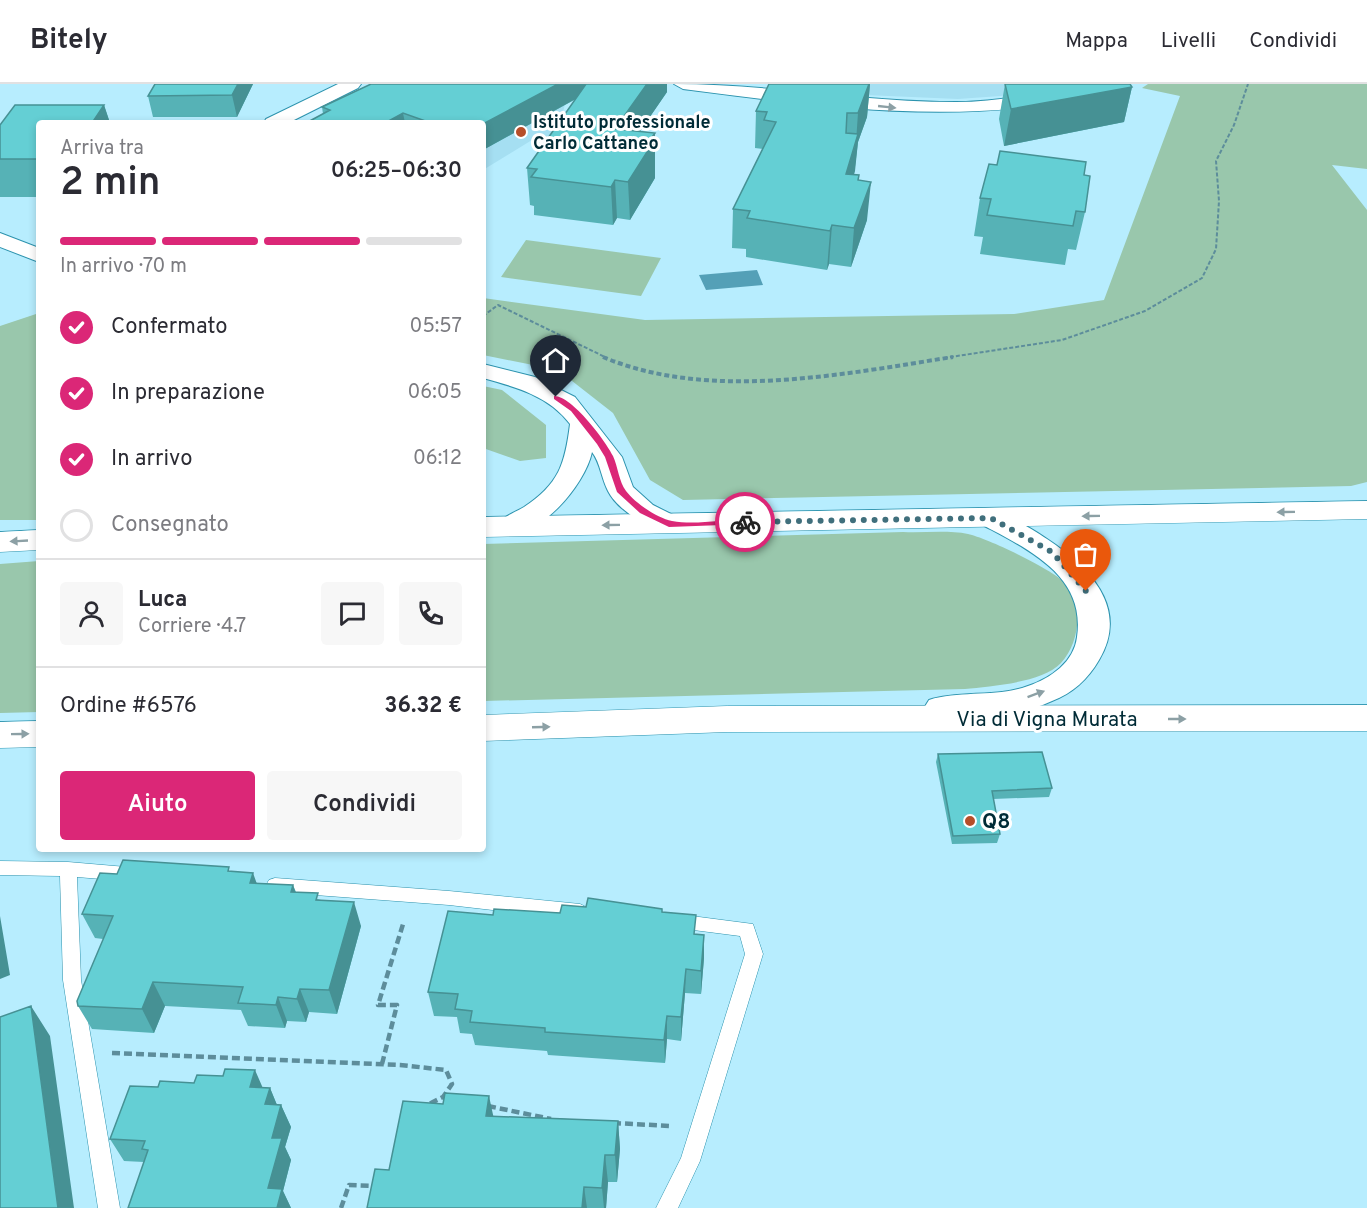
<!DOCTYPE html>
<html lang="it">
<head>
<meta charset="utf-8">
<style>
  body { margin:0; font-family:Overpass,sans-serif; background:#f7f7f7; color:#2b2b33; height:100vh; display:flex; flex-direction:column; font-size:22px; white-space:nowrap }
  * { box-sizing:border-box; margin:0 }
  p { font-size:20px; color:#7c7c81 }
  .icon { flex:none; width:33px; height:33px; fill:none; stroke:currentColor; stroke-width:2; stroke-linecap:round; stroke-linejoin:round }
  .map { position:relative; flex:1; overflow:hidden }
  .sheet { position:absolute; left:36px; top:36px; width:450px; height:732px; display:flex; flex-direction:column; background:#fff; border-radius:6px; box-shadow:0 3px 9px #0003 }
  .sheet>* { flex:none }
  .pin { position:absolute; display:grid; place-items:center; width:51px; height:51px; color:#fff; margin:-62px -26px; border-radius:50% 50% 50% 0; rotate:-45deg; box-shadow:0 0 6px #0007 }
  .pin .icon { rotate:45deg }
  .courier { position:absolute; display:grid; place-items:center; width:60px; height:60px; margin:-30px; border:4px solid #db2777; border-radius:50%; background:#fff; color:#222; box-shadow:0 2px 8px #0007 }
  .head em { font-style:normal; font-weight:600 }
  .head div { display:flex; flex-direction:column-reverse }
  .head { display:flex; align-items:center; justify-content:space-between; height:102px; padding:0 24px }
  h1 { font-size:39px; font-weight:600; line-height:45px }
  .bar { display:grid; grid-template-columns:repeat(4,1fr); gap:9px 6px; align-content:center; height:72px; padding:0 24px }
  .bar i { height:8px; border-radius:4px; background:#e1e1e2 }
  .bar .selected { background:#db2777 }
  .bar p { grid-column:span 4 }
  .line { display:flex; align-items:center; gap:15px; padding:0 24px; border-top:2px solid #e1e1e2 }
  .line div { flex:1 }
  .round { display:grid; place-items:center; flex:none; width:63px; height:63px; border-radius:6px; background:#f7f7f7 }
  ol { padding:0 24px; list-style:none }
  li { display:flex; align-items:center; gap:18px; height:66px }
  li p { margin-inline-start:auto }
  li .icon { padding:6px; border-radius:50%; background:#db2777; color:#fff; stroke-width:4 }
  li:last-child { color:#7c7c81 }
  li i { width:33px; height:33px; border:3px solid #e1e1e2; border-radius:50% }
  .cta { display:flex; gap:12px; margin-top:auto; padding:12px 24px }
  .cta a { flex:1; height:69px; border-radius:6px; background:#db2777; color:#fff; font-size:24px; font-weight:600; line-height:69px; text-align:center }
  .cta a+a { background:#f7f7f7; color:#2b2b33 }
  header { display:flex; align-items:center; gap:36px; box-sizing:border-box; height:84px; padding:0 30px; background:#fff; border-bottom:2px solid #e1e1e2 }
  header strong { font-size:28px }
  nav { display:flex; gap:33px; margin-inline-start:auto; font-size:21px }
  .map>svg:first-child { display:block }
  .built { fill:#a5dff2 }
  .green { fill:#99c7ac }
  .water { fill:#54a0b7 }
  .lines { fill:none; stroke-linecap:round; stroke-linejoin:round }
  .service-casing { stroke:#2c93ae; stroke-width:1 }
  .minor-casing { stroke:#2c93ae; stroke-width:2 }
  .secondary-casing { stroke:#2c93ae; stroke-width:1 }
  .path-far2 { stroke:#5d8d9b; stroke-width:2; stroke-dasharray:4 2; stroke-linecap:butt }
  .path-far1 { stroke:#5d8d9b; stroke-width:4; stroke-dasharray:5 3; stroke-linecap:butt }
  .path { stroke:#5d8d9b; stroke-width:4.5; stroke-dasharray:8 4; stroke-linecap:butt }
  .service { fill:#fff; fill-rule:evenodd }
  .minor { fill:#fff; fill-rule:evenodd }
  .secondary { fill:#fff; fill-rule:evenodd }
  .wall { fill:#56b2b6 }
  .shaded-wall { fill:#469194 }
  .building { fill:#64cfd4; stroke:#469194; stroke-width:1.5 }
  .oneway { fill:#8ca0a5 }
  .route { fill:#db2777 }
  .done { stroke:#406f7c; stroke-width:6; stroke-dasharray:0 10.8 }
  .poi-dot { fill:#b64e29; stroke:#fff; stroke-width:2 }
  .labels { text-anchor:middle; stroke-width:6; stroke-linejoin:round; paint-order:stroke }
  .far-poi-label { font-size:18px; font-weight:bold; fill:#002b36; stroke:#fff; text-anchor:start }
  .street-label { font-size:21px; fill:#002b36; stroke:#fff }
  .poi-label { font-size:21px; font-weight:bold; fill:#002b36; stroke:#fff; text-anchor:start }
</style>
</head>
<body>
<header>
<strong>Bitely</strong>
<nav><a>Mappa</a><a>Livelli</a><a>Condividi</a></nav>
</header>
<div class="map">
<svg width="1367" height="1124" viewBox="0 0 1367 1124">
  <rect width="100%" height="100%" fill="#b7edfe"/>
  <!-- built -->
  <path class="built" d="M570,0L555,60L532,56L483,86V39H331Z
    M863,0H1079L1027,10L958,15L865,11Z"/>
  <!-- green -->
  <path class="green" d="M1148,0H1367V85L1332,81L1367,126V398L1351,402L683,416L650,396L613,329L558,286L483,271V214L645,236L1014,230L1104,216L1180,12L1142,4Z
    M526,156L661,174L641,212L501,193Z
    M39,229V436H0V242Z
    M483,302L502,306L546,341V374L520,377L483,364Z
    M903,448C924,449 948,446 968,450C987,454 1052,485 1065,499C1084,519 1080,559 1061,579C1042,599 991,602 965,605L483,617V460Z
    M39,477V628L0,629V480Z"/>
  <!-- water -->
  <path class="water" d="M757,186L763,201L706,206L699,191Z"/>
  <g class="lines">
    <defs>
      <path id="service" d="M0,777L68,778L138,784L144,786L147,791L144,796L138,798L77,793L81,896L120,1124H98L63,896L60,792L0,791Z
        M275,794L449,807L580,820L586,823L589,828L586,833L580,836L449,821L275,808L269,806L266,801L269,796Z
        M676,830L753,840L763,870L700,1077L678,1124H656L681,1074L745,870L740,852L670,843L667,838L670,833Z"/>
      <path id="minor" d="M338,0H361L358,4L288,39H264L266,35Z
        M674,0C768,0 861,18 956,18C1014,18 1070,0 1128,0C1120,11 1094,13 1081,15C948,41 817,22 683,5Z
        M0,149L39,164V178L0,163Z
        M483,280L535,293L575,313L622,373L633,403L653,421L679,434L683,440L679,446C657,452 618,427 608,407C601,394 601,380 592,368C585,401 538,458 501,448L497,442C503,432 514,429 524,423C559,400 565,380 570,340C549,312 516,303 483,294Z
        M991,425L1001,428C1051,455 1141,505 1099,576C1088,595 1073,609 1052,617C1017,633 978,633 940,636L929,632L924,624L929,616C961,606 996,614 1028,602C1051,594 1074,578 1077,553C1086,491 1027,465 981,440L977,434L981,428Z"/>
      <path id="secondary" d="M1367,417V435L483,453V433Z
        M39,446V466L0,468V448Z
        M1367,621V647L727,648L483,657V631L727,622Z
        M39,637V663L0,664V638Z"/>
    </defs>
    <!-- service casing -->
    <use href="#service" class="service-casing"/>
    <!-- minor casing -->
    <use href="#minor" class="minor-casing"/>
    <!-- secondary casing -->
    <use href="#secondary" class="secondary-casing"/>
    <!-- path-far2 -->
    <path class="path-far2" d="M483,232L498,221L607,274
      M944,274L1062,256L1145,227L1202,194L1216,165L1219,117L1216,77L1234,41L1248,0"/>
    <!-- path-far1 -->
    <path class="path-far1" d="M603,273C710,318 843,290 953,273"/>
    <!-- path -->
    <path class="path" d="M112,969L400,981L446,986L452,1000L443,1013L429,1020
      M382,980L397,921H378L404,837
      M488,1022L551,1035
      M613,1039L671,1042
      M341,1124L349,1101L376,1102"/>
    <!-- service -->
    <use href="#service" class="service"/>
    <!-- minor -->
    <use href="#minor" class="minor"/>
    <!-- secondary -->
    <use href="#secondary" class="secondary"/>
  </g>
  <!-- wall -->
  <path class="wall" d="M155,0H253L237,33H153L148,12Z
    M371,0H667V8L640,47L655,49V94L630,136L617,134L613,141L534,131V122L530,121L527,84L576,15L483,66V39H306L323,30L322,23Z
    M769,0H870L867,33L858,58L854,91L859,96L867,136L851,183L829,180L827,186L746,173V165L732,164L733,125L763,65L755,64L756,27Z
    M1005,0L1132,3L1124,38L1004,62L999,35Z
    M104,21L110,39H39V113H0V41Z
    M1084,91L1085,128L1076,166L1068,165L1065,181L980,170L983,153L974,152L980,114Z
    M938,670L1052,704L1049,713L993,715L1000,750L997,759L952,760L936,678Z
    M231,788L257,799L293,801L296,808L321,816L361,842L337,930L309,928L306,938L287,937L285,944L248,942L241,926L165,922L154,949L92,945L78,922L103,855L95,854L82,830L117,790Z
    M662,825V828L695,850L704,874L701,910L685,909L681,957L667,955L665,979L548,971L547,967L475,961L472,950L460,949L457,933L434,932L428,908L493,831Z
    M158,1003L270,1004L277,1021H281L291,1043L285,1063L291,1076L283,1107L291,1124H128L144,1078L124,1077L110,1055Z
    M494,1032L618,1037L620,1065L617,1098H608L606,1124H367L389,1086Z"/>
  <!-- shaded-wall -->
  <path class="shaded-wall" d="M238,0H253L237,33L232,11Z
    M558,0H599V2L483,66V40Z
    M647,0H667V8L617,81L615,45Z
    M869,0H870L867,33L858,58L855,87L842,127L846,90L856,58L858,29Z
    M1132,3L1124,38L1004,62L1011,25Z
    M104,21L110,39H92Z
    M403,29L405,39H385Z
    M655,49V94L630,136L628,98Z
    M615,96L617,134L613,141L611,103Z
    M871,98L867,136L851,183L854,144Z
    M832,141L829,180L827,186L830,147Z
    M253,789L262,814L250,799Z
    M293,801L301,825L291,808Z
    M354,818L361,842L337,930L329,906Z
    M0,832L10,891L0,895Z
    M704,851V874L701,910V887Z
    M686,885L685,909L681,957V933Z
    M153,898L165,922L154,949L142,925Z
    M300,905L309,928L306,938L297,915Z
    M278,913L287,937L285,944L276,921Z
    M31,922L50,952L74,1124H58Z
    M667,932V955L665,979L664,956Z
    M255,986L265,1009L250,1003Z
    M270,1004L279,1026L265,1020Z
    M489,1012L495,1040L486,1032Z
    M281,1021L291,1043L285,1063L291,1076L283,1107L291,1124H277L268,1104L272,1054Z
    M618,1037L620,1065L617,1098L615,1071Z
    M605,1071L608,1098L606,1124H604L602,1104Z
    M584,1103L587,1124H582Z"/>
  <!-- building -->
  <path class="building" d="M155,0H238L232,11L148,12Z
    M371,0H558L483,40V39H431L403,29L385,39H306L330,26L322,23Z
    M586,0H647L615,45L655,49L650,56L654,57L628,98L615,96L611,103L531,93L537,85L527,84Z
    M769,0H869L858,29H847L846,49L858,50L846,90L859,91L858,96L871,98L854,144L832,141L830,147L747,134L750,127L733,125L776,38L764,36L767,28L756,27Z
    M1005,0H1130L1132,3L1011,25Z
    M15,21H104L92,39H39V75H0V41Z
    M1000,67L1086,78L1084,91L1090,92L1085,128L1076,127L1073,142L987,131L991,115L980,114L989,80L997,81Z
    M1042,668L1052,704L992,707L1000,750L953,752L938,670Z
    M123,776L229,783L228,787L253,789L250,799L293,801L291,808L318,809L316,816L354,818L329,906L300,905L297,915L278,913L276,921L238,919L243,903L153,898L142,925L78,922L77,917L113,832L82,830L100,789L117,790Z
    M588,814L662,825V828L696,831L694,850L704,851L701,887L686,885L681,933L667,932L664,956L545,948V944L470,938L472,927L455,925L458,910L428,908L448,827L493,831L494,825L560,829L562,821L586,823Z
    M31,922L58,1124H0V933Z
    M225,985L255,986L250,1003L270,1004L265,1020L281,1021L272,1054H282L268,1104L282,1105L277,1124H128L148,1066L142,1065L145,1057L110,1055L130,1002L158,1003L160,997L194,999L197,991L223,992Z
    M445,1009L489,1012L486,1032L618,1037L615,1071H605L602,1104L584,1103L582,1124H367L375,1085L389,1086L403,1017L443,1020Z"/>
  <!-- one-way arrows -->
  <defs><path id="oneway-solid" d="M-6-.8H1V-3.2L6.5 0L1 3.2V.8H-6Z" transform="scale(1.5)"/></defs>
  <g class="oneway">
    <use href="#oneway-solid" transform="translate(887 23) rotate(6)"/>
    <use href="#oneway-solid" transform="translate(1286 428) rotate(179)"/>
    <use href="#oneway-solid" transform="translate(1091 432) rotate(179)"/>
    <use href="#oneway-solid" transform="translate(611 441) rotate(179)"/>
    <use href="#oneway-solid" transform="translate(19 457) rotate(177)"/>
    <use href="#oneway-solid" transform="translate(1036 610) rotate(-20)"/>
    <use href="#oneway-solid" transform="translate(1177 635)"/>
    <use href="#oneway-solid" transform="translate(541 643) rotate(-2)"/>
    <use href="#oneway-solid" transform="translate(20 650) rotate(-1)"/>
  </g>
  <!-- route -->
  <path class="route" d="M554,312C571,311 606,357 613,372C618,383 619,398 626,407C635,419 657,434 672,437C694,441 722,436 745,435L750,438L749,440L669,443L640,429L617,408L605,373L597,360L571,327L554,315Z"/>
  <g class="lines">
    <!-- done -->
    <path class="done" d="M745,438L991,434L1052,468L1086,507"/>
  </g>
  <!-- markers -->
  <g class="poi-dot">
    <circle cx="521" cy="48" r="6"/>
    <circle cx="970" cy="737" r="6"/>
  </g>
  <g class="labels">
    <!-- far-poi labels -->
    <g class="far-poi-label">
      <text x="533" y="44">Istituto professionale<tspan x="533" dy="21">Carlo Cattaneo</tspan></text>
    </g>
    <!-- street labels -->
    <g class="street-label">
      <text x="1047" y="642">Via di Vigna Murata</text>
    </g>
    <!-- poi labels -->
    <g class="poi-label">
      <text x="982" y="744">Q8</text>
    </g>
  </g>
</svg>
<div class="pin" style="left:1086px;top:507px;background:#ea580c"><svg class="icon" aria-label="bag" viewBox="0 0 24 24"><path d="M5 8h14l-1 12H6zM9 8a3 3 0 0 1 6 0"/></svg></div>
<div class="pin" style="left:556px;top:313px;background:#1f2937"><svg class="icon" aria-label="home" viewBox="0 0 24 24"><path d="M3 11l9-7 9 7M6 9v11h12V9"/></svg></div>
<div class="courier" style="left:745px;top:438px"><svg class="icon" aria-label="bike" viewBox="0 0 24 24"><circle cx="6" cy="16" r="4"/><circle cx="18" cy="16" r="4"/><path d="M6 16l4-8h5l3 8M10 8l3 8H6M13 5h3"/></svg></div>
<section class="sheet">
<div class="head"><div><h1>2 min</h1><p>Arriva tra</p></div><em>06:25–06:30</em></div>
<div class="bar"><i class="selected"></i><i class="selected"></i><i class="selected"></i><i></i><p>In arrivo · 70 m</p></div>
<ol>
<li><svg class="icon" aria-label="check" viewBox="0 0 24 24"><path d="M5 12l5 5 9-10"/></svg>Confermato<p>05:57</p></li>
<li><svg class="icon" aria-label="check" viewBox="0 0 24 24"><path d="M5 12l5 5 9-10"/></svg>In preparazione<p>06:05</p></li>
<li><svg class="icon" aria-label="check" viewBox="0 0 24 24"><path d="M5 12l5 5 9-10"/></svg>In arrivo<p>06:12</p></li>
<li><i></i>Consegnato</li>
</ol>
<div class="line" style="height:108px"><a class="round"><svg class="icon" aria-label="person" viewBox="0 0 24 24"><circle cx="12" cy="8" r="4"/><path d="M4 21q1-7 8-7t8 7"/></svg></a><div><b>Luca</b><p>Corriere · 4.7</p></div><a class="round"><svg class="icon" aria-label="chat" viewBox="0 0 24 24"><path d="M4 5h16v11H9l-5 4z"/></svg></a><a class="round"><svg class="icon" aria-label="phone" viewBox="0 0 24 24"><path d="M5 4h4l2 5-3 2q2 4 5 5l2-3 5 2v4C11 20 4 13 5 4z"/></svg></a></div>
<div class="line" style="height:78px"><div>Ordine #6576</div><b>36.32 €</b></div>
<div class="cta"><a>Aiuto</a><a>Condividi</a></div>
</section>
</div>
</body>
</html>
